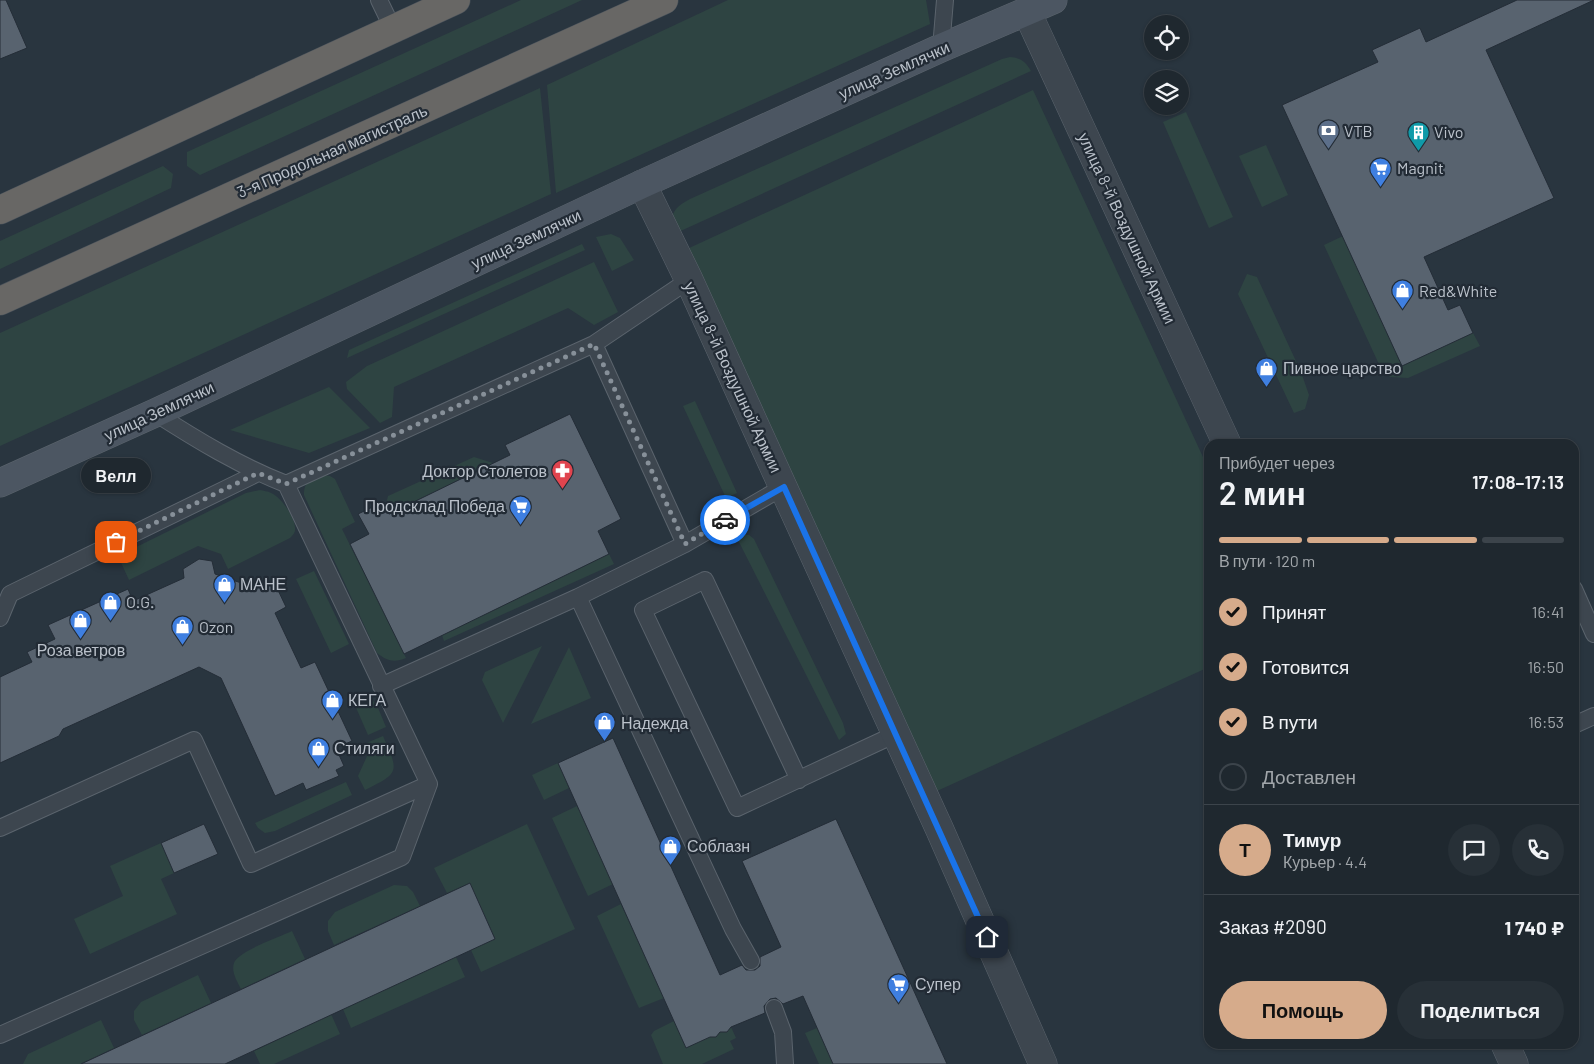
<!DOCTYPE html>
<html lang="ru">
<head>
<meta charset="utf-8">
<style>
  body { margin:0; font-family:Barlow,sans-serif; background:#273037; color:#f1f3f6; height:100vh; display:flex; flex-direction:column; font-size:19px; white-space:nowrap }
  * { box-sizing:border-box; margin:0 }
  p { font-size:16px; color:#a1a6aa }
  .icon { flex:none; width:28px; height:28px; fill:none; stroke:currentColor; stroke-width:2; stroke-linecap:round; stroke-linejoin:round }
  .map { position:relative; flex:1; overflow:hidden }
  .side { position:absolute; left:1204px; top:439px; width:375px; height:610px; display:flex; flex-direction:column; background:#1f282f; border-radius:15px; box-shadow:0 1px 4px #0004,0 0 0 1px #3c444b }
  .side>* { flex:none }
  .fabs { position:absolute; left:1144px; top:15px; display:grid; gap:10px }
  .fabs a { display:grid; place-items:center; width:45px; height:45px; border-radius:50%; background:#1f282f; box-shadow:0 1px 4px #0004,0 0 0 1px #3c444b; font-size:25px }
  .pin { position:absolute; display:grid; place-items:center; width:42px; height:42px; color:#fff; margin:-21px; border-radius:10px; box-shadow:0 2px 8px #0006 }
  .courier { position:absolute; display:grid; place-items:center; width:50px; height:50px; margin:-25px; border:4px solid #1a73e8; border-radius:50%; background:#fff; color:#222; box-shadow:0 1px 6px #0007 }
  .bubble { position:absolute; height:35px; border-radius:18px; background:#1f282f; box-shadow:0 1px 4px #0004,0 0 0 1px #3c444b; font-size:16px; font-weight:600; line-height:35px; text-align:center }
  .headline em { font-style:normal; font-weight:600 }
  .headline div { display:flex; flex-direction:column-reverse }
  .headline { display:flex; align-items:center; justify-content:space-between; height:85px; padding:0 15px }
  h1 { font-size:32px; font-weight:600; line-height:38px }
  .bar { display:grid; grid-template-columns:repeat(4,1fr); gap:8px 5px; align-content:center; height:60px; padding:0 15px }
  .bar i { height:6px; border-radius:4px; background:#3c444b }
  .bar .current { background:#d6ab8b }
  .bar p { grid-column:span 4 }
  .line { display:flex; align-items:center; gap:12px; padding:0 15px; border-top:1px solid #3c444b }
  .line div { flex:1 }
  .round { display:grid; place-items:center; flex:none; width:52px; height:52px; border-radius:26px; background:#273037 }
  ol { padding:0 15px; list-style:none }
  li { display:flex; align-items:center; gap:15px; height:55px }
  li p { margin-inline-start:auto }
  li .icon { padding:5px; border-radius:50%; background:#d6ab8b; color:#111; stroke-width:4 }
  li:last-child { color:#a1a6aa }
  li i { width:28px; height:28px; border:2px solid #3c444b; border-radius:50% }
  .button { display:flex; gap:10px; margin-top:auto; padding:10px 15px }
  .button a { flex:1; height:58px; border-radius:30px; background:#d6ab8b; color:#111; font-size:20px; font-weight:600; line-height:58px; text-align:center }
  .button a+a { background:#273037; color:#f1f3f6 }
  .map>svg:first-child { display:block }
  .green { fill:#2e4442 }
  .building { fill:#58636f; stroke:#242d37 }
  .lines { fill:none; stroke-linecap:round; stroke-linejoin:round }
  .service-casing { stroke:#5b646d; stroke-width:18 }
  .tertiary-casing { stroke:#5b646d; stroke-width:29 }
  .secondary-casing { stroke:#5b646d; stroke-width:29 }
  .trunk-casing { stroke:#48515a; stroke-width:29 }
  .service { stroke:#3d464f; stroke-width:16 }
  .tertiary { stroke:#3d464f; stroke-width:28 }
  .secondary { stroke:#4c5662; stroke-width:28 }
  .trunk { stroke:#686765; stroke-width:28 }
  .done { stroke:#879099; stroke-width:5; stroke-dasharray:0 9 }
  .route { stroke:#1a73e8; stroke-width:6 }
  .labels { text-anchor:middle; stroke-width:4.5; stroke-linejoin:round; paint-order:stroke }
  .street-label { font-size:16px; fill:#bac1ca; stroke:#222b35 }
  .poi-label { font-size:16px; fill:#bac1ca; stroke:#222b35; text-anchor:start }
</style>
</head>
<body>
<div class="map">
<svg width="1594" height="1064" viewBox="0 0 1594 1064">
  <rect width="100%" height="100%" fill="#29353f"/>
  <!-- green -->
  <path class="green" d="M521,0H582L200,175L187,166V152Z
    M728,0H926L930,24L556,193L547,85Z
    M1010,57C1021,58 1026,62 1031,71L674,234C669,215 673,208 690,199L1002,59Z
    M540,88L551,194L0,446V333Z
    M1033,90L1209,470V667L937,791L687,249Z
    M1186,112L1233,217L1209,228L1163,122Z
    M1266,145L1288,195L1262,207L1239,156Z
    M163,166L173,174L171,188L0,269V241Z
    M611,234L620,238L634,260L612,271L596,237Z
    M1343,236L1402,366L1473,333L1480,346L1408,378L1390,377L1383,373L1324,245Z
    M582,244L585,250L347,358L349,350Z
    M594,262L618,312L594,325L568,308L394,387L392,417L380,423L347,389L346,382L367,366Z
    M1247,274L1257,277L1301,372L1309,395L1305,409L1294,413L1238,294Z
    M329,387L370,428L309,453L230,430Z
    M695,401L737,493L726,498L683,406Z
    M474,457L493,463L393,512L387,500L388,496Z
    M322,475L330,476L335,479L355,522L342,529L406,658C394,663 387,661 377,653L304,495C304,481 310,481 322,475Z
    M260,490C263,491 268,491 271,493C281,497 295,517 295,528C296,532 293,535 290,538L228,569L221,554L198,546L129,580L118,556L246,493Z
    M742,535H749L754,539L843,723L846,734L839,740L737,538Z
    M609,554L614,564L444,641L442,635Z
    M314,571L349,644L331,653L296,579Z
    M542,646L503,723L482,680L485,672Z
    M569,647L591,698L531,724Z
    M369,699L376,703L386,727L368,735L354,703L361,700Z
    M383,736C399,772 400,773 365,790L358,776L368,754L364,744Z
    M558,763L569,788L544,800L532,775Z
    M346,782L352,795L275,831L265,833L258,828L255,823Z
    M577,806L613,884L588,896L552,818Z
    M527,824L575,929L481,972L471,950L495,938L470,883L447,893L434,868Z
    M161,843L174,873L161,879L177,914L90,954L74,919L123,896L110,866Z
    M394,885L407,886L413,892L420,906L334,945L328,931V921L335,912Z
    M621,904L664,998L639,1008L597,916Z
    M292,931L305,959L241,989C237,981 231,972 234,963C238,951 280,937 292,931Z
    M456,957L465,977L351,1028L343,1009Z
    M198,975L211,1003L142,1035L134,1020V1011L141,1002Z
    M331,1014L340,1034L274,1064H260L254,1051Z
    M101,1020L114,1048L80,1064H23L28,1054Z
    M674,1021L710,1037H716L720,1032H727L731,1027L736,1038L730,1041L734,1049L702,1064H663L651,1035L654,1031Z
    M817,1028L833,1064H819L805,1033Z"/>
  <!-- building -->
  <path class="building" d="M0,0H6L27,48L0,59Z
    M1517,0H1594L1486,50L1554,198L1424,257L1448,310L1460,305L1473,333L1402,366L1282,105L1378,62L1372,50L1420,28L1426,42Z
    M570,414L621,519L598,531L609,554L404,654L350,544L369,534L358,514L383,502L389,514L510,455L505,445Z
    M199,559L212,561L215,574L253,587L266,581L277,588L286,607L275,613L301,668L315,662L352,741L336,748L344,766L336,770L339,776L306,790L303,783L275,796L221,678L199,667L63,729L59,736L0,763V677L32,662L27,652L55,639L48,625L128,589L133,601L184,578L183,569Z
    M613,738L720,975L742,965L746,970H755L760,966V957L781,947L742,861L836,819L947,1064H833L803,996L783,1004L776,998L770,999L764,1006L765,1013L731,1027L727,1032H720L716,1037H710L686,1048L558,763Z
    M204,824L218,854L174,873L161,843Z
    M470,883L495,939L225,1064H81Z"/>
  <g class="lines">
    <defs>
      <path id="service" d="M379,0L393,29
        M941,48L945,0
        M594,344L689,280
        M155,413C197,440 240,466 286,484L594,344L685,544
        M1574,589L1594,634
        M578,597L733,929L751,961
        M0,618L10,594L258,473
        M381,686L578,597L685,544L783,487
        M1574,725L1594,716
        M799,780L705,580L643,610L737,808L896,734
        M0,828L194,740L251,864L429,784
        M774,1008L783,1032L785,1064
        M0,1035L402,857L429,784L286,484"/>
      <path id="tertiary" d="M1027,12L1227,444
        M642,184L689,280L783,487L939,828L1043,1064
        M1505,1044L1514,1064"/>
      <path id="secondary" d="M0,483L155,413L642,184L941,48L1053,0"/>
      <path id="trunk" d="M0,210L456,0
        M0,301L664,0"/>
    </defs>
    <!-- service casing -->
    <use href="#service" class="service-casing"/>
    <!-- tertiary casing -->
    <use href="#tertiary" class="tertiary-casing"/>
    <!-- secondary casing -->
    <use href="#secondary" class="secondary-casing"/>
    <!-- trunk casing -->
    <use href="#trunk" class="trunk-casing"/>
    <!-- service -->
    <use href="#service" class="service"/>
    <!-- tertiary -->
    <use href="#tertiary" class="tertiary"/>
    <!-- secondary -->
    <use href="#secondary" class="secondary"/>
    <!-- trunk -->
    <use href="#trunk" class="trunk"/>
  </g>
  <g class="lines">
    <!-- done -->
    <path class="done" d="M116,542L258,473L286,484L594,344L685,544L725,520"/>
    <!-- route -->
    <path class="route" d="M725,520L784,487L987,937"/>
  </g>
  <!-- icons -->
  <defs>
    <symbol id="bank-pin" viewBox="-11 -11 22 30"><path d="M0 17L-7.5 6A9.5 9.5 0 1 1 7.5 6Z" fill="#5c6f8a" stroke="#222b35"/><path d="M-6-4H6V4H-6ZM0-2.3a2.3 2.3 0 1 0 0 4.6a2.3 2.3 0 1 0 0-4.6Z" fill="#fff"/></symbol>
    <symbol id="building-pin" viewBox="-11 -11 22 30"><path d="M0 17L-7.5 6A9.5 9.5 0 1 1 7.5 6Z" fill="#0f9aa8" stroke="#222b35"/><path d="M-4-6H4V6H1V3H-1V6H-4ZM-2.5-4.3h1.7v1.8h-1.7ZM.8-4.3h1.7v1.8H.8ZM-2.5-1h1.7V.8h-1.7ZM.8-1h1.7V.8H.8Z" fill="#fff"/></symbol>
    <symbol id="supermarket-pin" viewBox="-11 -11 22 30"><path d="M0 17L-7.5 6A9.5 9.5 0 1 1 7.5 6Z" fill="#3f7fe0" stroke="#222b35"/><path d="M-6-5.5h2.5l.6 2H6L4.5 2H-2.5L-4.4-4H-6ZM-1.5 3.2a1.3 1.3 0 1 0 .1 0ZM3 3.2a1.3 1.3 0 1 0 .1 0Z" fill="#fff"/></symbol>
    <symbol id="shop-pin" viewBox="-11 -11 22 30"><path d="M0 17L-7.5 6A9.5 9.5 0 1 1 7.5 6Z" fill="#3f7fe0" stroke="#222b35"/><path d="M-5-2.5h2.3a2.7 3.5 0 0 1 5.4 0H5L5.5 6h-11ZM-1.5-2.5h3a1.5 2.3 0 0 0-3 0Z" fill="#fff"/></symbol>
    <symbol id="pharmacy-pin" viewBox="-11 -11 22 30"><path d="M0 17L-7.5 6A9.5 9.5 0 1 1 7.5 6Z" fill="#e0444e" stroke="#222b35"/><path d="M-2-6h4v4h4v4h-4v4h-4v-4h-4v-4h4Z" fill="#fff"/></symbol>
  </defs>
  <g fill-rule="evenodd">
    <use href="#bank-pin" x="1316" y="118" width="25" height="34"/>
    <use href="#building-pin" x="1406" y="120" width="25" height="34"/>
    <use href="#supermarket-pin" x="1368" y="156" width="25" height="34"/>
    <use href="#shop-pin" x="1390" y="278" width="25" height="34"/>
    <use href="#shop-pin" x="1254" y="356" width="25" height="34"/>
    <use href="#pharmacy-pin" x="550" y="458" width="25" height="34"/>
    <use href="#supermarket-pin" x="508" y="494" width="25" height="34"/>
    <use href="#shop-pin" x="212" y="572" width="25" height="34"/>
    <use href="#shop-pin" x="98" y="590" width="25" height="34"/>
    <use href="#shop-pin" x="68" y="608" width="25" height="34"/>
    <use href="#shop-pin" x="170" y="614" width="25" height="34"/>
    <use href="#shop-pin" x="320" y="688" width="25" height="34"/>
    <use href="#shop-pin" x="592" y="710" width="25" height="34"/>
    <use href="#shop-pin" x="306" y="736" width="25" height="34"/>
    <use href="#shop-pin" x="658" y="834" width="25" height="34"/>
    <use href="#supermarket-pin" x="886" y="972" width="25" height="34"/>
  </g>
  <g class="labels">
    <!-- street labels -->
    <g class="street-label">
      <text transform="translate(894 70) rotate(-24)" y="6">улица Землячки</text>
      <text transform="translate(332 151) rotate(-24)" y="6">3-я Продольная магистраль</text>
      <text transform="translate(1127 228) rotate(65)" y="6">улица 8-й Воздушной Армии</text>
      <text transform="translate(526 239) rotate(-25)" y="6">улица Землячки</text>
      <text transform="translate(733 377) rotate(65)" y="6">улица 8-й Воздушной Армии</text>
      <text transform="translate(159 411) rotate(-25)" y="6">улица Землячки</text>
    </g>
    <!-- poi labels -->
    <g class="poi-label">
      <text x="1344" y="137">VTB</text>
      <text x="1434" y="138">Vivo</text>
      <text x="1397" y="174">Magnit</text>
      <text x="1419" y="297">Red&amp;White</text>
      <text x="1283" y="374">Пивное царство</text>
      <text x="547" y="477" text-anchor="end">Доктор Столетов</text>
      <text x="505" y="512" text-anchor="end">Продсклад Победа</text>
      <text x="240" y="590">МАНЕ</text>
      <text x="126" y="608">O.G.</text>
      <text x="199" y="633">Ozon</text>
      <text x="81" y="656" text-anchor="middle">Роза ветров</text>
      <text x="348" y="706">КЕГА</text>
      <text x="621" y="729">Надежда</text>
      <text x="334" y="754">Стиляги</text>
      <text x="687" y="852">Соблазн</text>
      <text x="915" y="990">Супер</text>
    </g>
  </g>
</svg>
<div class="fabs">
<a><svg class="icon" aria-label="locate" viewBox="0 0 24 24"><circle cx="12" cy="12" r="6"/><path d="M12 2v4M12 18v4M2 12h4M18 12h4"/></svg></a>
<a><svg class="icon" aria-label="layers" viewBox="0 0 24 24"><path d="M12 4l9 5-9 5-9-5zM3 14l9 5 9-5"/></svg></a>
</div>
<div class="pin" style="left:116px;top:542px;background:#ea580c"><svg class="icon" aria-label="bag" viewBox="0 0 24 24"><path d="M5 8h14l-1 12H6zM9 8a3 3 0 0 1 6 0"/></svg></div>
<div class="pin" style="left:987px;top:937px;background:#1f2937"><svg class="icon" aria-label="home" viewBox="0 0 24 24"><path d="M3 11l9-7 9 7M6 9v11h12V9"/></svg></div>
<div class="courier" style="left:725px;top:520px"><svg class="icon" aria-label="car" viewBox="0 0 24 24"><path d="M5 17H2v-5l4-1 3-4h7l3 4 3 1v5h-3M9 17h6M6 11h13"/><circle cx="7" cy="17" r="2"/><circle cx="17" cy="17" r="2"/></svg></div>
<div class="bubble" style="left:81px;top:458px;width:70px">Велл</div>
<section class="side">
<div class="headline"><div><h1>2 мин</h1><p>Прибудет через</p></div><em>17:08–17:13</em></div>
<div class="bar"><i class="current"></i><i class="current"></i><i class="current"></i><i></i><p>В пути · 120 m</p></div>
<ol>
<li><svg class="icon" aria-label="check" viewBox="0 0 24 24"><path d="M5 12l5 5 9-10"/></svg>Принят<p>16:41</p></li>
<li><svg class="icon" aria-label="check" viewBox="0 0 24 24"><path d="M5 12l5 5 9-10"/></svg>Готовится<p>16:50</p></li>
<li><svg class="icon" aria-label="check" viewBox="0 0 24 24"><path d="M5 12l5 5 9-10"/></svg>В пути<p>16:53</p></li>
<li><i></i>Доставлен</li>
</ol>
<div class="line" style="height:90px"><b class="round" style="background:#d6ab8b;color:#111">Т</b><div><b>Тимур</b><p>Курьер · 4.4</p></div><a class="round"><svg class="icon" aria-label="chat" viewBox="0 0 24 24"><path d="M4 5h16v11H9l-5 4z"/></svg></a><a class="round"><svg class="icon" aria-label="phone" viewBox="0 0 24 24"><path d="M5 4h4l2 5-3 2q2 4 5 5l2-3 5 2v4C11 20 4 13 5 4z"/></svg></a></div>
<div class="line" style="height:65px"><div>Заказ #2090</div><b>1 740 ₽</b></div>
<div class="button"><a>Помощь</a><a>Поделиться</a></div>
</section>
</div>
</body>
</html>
